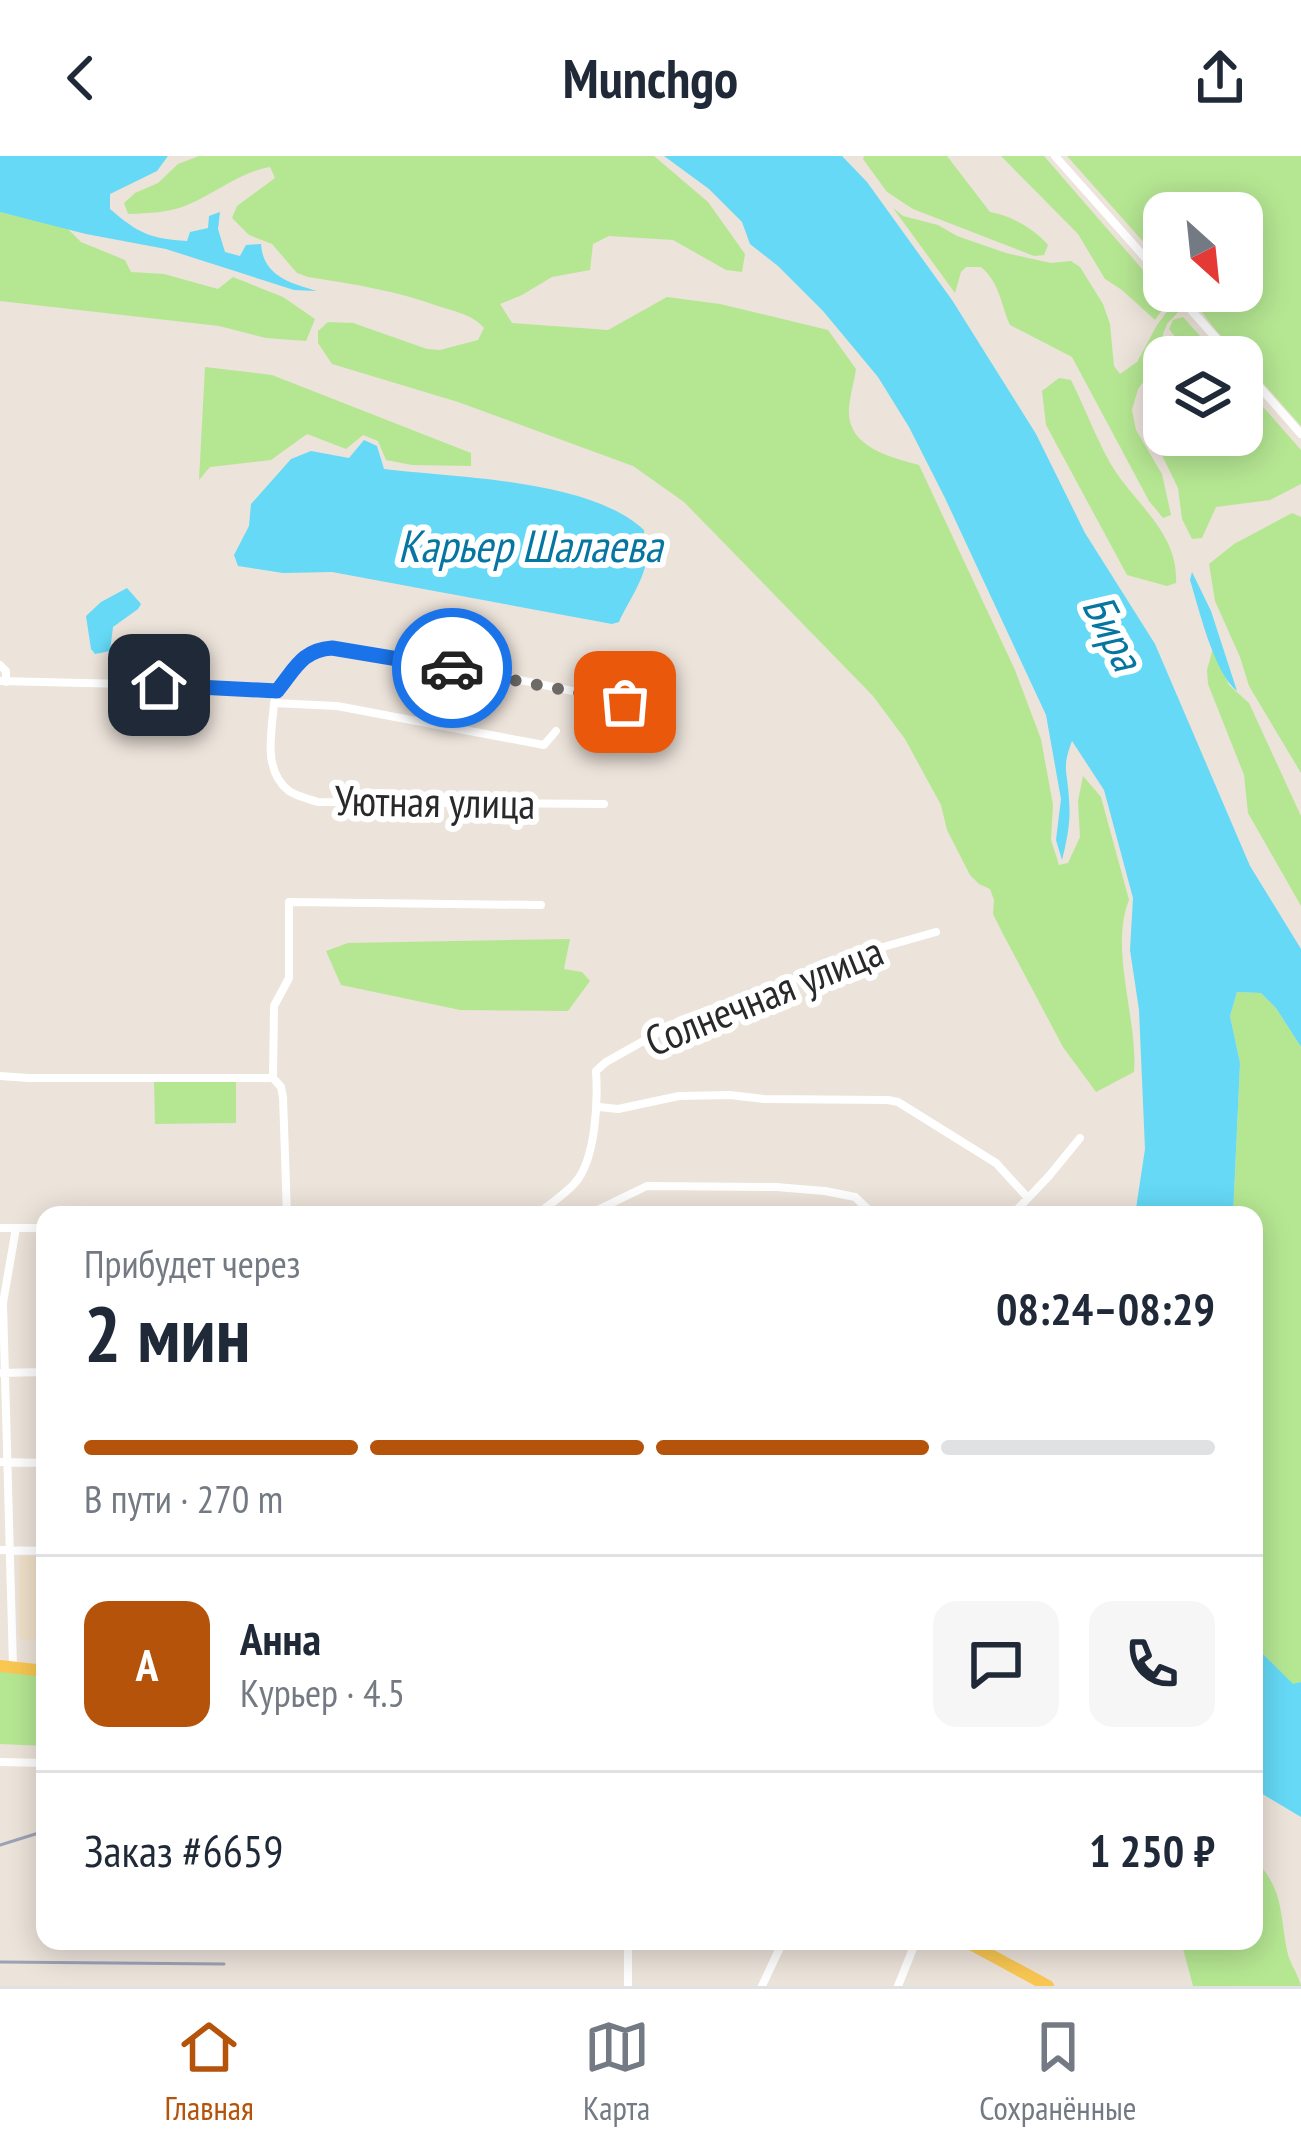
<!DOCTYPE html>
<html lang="ru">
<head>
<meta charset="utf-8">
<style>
  body { margin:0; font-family:"PT Sans Narrow",sans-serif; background:#f6f6f7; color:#1f2937; height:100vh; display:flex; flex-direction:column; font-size:45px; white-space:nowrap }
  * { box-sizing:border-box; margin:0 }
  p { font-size:39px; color:#747a83 }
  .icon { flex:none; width:66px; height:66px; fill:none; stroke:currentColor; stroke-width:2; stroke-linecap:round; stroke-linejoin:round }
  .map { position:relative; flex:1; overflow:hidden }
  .drawer { position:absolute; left:36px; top:1050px; width:1227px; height:744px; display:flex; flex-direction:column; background:#fff; border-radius:24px; box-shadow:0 6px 30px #0003 }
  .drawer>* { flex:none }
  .needle { width:78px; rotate:153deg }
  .fabs { position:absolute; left:1143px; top:36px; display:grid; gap:24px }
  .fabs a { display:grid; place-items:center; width:120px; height:120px; border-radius:24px; background:#fff; box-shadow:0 6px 30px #0003; font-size:60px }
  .pin { position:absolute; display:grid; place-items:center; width:102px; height:102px; color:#fff; margin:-51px; border-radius:24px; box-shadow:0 6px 18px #0006 }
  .courier { position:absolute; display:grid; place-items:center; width:120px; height:120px; margin:-60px; border:9px solid #1a73e8; border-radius:50%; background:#fff; color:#222; box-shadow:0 3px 15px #0007 }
  .overview em { font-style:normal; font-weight:800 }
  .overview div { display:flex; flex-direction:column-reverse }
  .overview { display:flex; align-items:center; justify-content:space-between; height:204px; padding:0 48px }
  h1 { font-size:78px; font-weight:800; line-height:90px }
  .bar { display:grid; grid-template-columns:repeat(4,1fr); gap:18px 12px; align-content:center; height:144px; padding:0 48px }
  .bar i { height:15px; border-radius:9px; background:#e0e1e3 }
  .bar .selected { background:#b45309 }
  .bar p { grid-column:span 4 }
  .line { display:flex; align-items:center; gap:30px; padding:0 48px; border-top:3px solid #e0e1e3 }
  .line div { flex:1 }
  .round { display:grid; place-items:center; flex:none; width:126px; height:126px; border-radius:24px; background:#f6f6f7 }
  header { display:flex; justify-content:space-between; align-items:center; height:156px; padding:0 48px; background:#fff; font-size:54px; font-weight:800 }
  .tab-bar { display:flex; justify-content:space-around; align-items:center; height:168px; border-top:3px solid #e0e1e3; background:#fff; font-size:33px; color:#747a83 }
  .tab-bar a { display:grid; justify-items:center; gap:6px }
  .tab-bar .selected { color:#b45309 }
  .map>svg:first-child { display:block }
  .education { fill:#efe0c8 }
  .green { fill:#b5e792 }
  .water { fill:#65d9f6 }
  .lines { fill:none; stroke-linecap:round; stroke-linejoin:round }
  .minor { stroke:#fff; stroke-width:8 }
  .primary { stroke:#f9c752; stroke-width:12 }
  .rail { stroke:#9ca1b5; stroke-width:3 }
  .done { stroke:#6d6a67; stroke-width:12; stroke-dasharray:0 21.6 }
  .route { stroke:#1a73e8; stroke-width:15 }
  .labels { text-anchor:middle; stroke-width:12; stroke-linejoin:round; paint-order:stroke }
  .street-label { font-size:42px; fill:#292929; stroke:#fff }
  .water-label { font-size:45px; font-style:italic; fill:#0576a1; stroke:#fff }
</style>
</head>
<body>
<header><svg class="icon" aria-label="back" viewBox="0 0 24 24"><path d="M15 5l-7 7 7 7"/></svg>Munchgo<svg class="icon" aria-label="share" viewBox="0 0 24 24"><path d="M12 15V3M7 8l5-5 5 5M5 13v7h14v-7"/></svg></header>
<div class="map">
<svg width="1301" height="1830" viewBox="0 0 1301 1830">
  <rect width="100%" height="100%" fill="#ece3da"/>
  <!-- education -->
  <path class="education" d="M19,1400L45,1401V1487L19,1483Z"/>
  <!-- green -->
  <path class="green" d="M199,0H654L708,46L745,98L742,116L726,114L673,84L609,80L593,88L590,114L552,121L522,139L500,148L512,167L608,174L667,141L720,148L828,174L856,213C854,226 850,240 849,252C846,291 890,301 919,309L1015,514L1041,583L1053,649L1051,684L1059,709L1068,707L1080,681L1078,645L1083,620L1101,641L1129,744C1109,793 1138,863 1134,916L1096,936L1063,891L1004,780L993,758L994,744L990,733L979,728L970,719L947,674L941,649L905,583L873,540L684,346L633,310L458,246L332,208L318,187V175L328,166L353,167L427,193L440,194L478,184L484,172C473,159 457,156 441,151C397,135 354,128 308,121L297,117L272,88L249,79L232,62L237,50L275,22L270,11C240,16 215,38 187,49C168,57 149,57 128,58L124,47L135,37L158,27L178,8Z
    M864,0H947L990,56C1010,59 1035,73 1048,89L1044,99L1034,100L913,53L887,36L863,3Z
    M1001,0H1044L1169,144L1155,164L1122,134L1105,123L1078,78Z
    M1067,0H1301V270L1214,172L1186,135H1242V57H1164V109Z
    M893,52L903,60L938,69L957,80L1006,97L1051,107L1071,105L1080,111L1103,148L1110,168L1114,210L1120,218L1137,206L1157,169L1175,145L1181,153L1167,168L1163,178L1164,198L1138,233L1132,254L1136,274L1162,318L1171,359L1163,362L1149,345L1072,201L1010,169C1001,149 1000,127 981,111H966L961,116L955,137Z
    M0,56L67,72L81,86L125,104L131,116L164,118L218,133L233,121L283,141L315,163L306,185L266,182L219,170L0,145Z
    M1183,161L1219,201H1191L1169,173L1173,164Z
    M205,211L272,219L471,297V310L412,309L386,304L378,285L363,279L346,293L307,278L271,304L210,311L199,324Z
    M1059,222L1071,224C1084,250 1094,277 1108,303C1130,345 1179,374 1176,427L1167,430L1127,419L1046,269L1042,235Z
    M1164,226V279H1242V227L1301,294V328L1270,344L1216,351L1202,382L1192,383L1182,363L1178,332L1158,291L1152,270L1154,228Z
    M1292,357L1301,361V617L1249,530L1240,501L1215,445L1209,408L1234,388Z
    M1213,492L1229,529L1249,547L1301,660V750L1248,657L1244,619L1208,528L1207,514Z
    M570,783L564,813L582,816L590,825L568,855L460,854L341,829L326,795L348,787Z
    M1237,836L1261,837L1276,852L1301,891V1526L1293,1529L1260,1495L1254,1483V1059H1233L1240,907L1230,860Z
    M236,922V967L155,968L154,925Z
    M0,1515L45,1521V1590L0,1588Z
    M1254,1702C1284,1735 1279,1753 1287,1794C1289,1807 1298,1817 1301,1830H1193L1181,1785H1254Z"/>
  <!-- water -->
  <path class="water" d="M0,0H168L157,15L110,38V53C138,77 150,83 187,85L190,76L208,72L209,60L220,56L218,73L225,96L240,100L246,89L261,88C263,120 290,127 317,135L294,134L166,93L86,78L0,56Z
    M664,0H842L867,26L952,144L1036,278L1085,377L1155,488L1250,710L1301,793V891L1276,852L1261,837L1237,836L1230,860L1240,907L1233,1059H1135L1145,993L1139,854L1130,794L1133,742L1104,634L1072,585C1061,614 1068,615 1069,644C1071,665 1067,684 1062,704L1056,684L1061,643L1046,559L945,342L909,271L878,221L823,155L778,110L750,88L742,66L709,33Z
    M364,284L377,290L384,313C458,322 589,323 644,374C644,381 647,388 647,395C648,419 629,444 619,466L612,468L332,416L283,417L238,410L234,399L249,370L251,348L291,303L311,295L349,302Z
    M1192,416L1211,455L1237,535C1214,517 1199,453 1190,424Z
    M127,432L141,448L138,453L113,471L110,495L95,498L91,493L86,460L101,446Z
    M1254,1483L1260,1495L1293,1528L1301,1526V1661L1254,1633Z"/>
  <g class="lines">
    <!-- minor -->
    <path class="minor" d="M1055,0L1164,123
      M1174,135L1233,201
      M1242,211L1301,278
      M0,509L6,515V526
      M0,525L210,530L277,535L274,547L337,550L544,589L556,575
      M277,535C295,513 302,494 332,492L496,519L625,546
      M274,547C272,576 262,614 289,635C296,640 309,643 318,646L604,648
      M0,920L29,922H273L281,931L283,941L287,1059
      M273,922L274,850L289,822V746L541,749
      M599,951L618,953L679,940L730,939L764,943L888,944L898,946L996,1007L1028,1042
      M538,1058C550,1048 565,1038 575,1027C596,1003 598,945 596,915L606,906L681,864L883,791L936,776
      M522,1059L539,1058
      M587,1059L647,1030L776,1031L825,1035L855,1041L873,1058
      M1012,1059L1049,1020L1080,982
      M0,1072H45
      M0,1217L45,1216
      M0,1306L45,1307
      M0,1394L45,1395
      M13,1511L3,1147L16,1072
      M0,1606L45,1607
      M262,1788V1785
      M628,1830V1785
      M762,1830L783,1785
      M898,1830L916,1785"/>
    <!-- primary -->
    <path class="primary" d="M0,1510L45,1515
      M965,1785L1048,1830"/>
    <!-- rail -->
    <path class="rail" d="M0,1689L45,1675
      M0,1806L224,1808"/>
  </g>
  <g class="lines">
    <!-- done -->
    <path class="done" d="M452,512L625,546"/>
    <!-- route -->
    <path class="route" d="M159,529L277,535C295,513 302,494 332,492L452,512"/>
  </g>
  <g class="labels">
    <!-- street labels -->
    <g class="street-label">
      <text transform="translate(435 646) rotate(1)" y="15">Уютная улица</text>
      <text transform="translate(764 840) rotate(-22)" y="15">Солнечная улица</text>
    </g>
    <!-- water labels -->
    <g class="water-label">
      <text x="530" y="406">Карьер Шалаева</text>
      <text transform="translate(1113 476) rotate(63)" y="16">Бира</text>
    </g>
  </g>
</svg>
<div class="fabs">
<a><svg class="needle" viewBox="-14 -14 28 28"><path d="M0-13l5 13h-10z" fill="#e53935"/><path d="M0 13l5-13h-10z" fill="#747a83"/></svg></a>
<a><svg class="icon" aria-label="layers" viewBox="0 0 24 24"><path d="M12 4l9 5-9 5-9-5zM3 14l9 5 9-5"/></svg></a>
</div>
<div class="pin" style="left:625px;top:546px;background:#ea580c"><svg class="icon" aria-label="bag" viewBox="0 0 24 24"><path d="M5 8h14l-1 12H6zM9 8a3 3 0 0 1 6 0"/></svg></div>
<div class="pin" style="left:159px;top:529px;background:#1f2937"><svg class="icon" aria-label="home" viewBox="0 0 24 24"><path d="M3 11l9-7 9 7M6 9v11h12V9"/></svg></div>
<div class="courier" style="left:452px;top:512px"><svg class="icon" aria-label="car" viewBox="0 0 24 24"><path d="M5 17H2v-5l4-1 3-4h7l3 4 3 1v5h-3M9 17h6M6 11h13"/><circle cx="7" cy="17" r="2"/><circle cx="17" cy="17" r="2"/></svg></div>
<section class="drawer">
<div class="overview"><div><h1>2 мин</h1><p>Прибудет через</p></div><em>08:24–08:29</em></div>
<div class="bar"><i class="selected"></i><i class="selected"></i><i class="selected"></i><i></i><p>В пути · 270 m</p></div>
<div class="line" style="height:216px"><b class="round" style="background:#b45309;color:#fff">А</b><div><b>Анна</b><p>Курьер · 4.5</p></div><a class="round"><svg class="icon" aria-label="chat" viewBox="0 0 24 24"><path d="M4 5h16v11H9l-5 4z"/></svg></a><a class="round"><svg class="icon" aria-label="phone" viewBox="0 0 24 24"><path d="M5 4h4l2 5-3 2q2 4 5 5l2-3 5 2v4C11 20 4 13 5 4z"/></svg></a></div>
<div class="line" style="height:156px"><div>Заказ #6659</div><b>1 250 ₽</b></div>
</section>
</div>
<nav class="tab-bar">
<a class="selected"><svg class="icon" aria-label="home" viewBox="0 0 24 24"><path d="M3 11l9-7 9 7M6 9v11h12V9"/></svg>Главная</a>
<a><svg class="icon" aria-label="map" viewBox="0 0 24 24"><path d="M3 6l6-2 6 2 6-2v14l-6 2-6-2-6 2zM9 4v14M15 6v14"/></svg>Карта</a>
<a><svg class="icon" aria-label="saved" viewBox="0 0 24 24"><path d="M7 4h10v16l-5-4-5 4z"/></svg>Сохранённые</a>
</nav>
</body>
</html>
